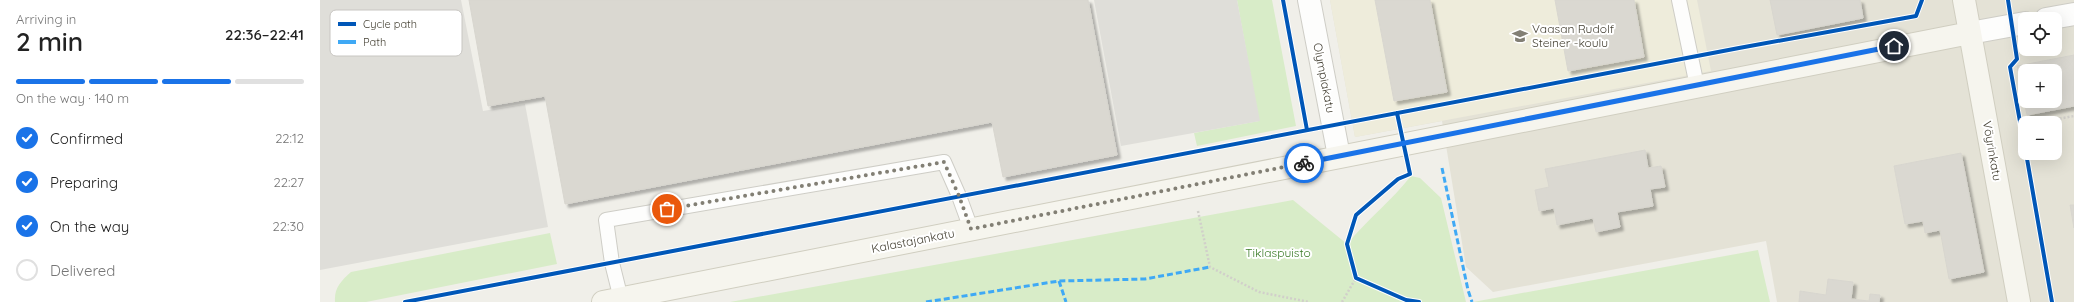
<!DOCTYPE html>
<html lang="en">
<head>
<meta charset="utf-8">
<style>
  body { margin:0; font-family:Quicksand,sans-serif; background:#f2f2f2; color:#222; height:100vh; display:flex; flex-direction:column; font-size:15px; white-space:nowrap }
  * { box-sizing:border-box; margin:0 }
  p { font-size:13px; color:#767676 }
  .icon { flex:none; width:22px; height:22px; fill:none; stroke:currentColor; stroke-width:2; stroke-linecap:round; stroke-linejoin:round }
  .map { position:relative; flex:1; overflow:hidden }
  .side { display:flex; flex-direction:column; background:#fff; width:320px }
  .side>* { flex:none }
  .controls { position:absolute; left:1698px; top:12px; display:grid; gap:8px }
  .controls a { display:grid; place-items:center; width:44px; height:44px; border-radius:8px; background:#fff; box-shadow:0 4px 16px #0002; font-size:20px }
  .pin { position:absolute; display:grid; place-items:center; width:34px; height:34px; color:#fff; margin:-17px; border:2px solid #fff; border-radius:50%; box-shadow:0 1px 4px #0007 }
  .courier { position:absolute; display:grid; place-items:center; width:40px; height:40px; margin:-20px; border:3px solid #1a73e8; border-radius:50%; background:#fff; color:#222; box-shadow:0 1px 5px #0007 }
  .summary em { font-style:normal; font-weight:600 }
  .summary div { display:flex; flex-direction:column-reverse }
  .summary { display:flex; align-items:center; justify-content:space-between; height:68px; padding:0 16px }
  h1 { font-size:26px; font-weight:600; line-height:30px }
  .bar { display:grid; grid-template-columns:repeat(4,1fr); gap:6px 4px; align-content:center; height:48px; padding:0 16px }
  .bar i { height:5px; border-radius:3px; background:#e0e0e0 }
  .bar .current { background:#1a73e8 }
  .bar p { grid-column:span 4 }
  ol { padding:0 16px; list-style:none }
  li { display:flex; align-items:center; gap:12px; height:44px }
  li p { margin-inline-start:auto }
  li .icon { padding:4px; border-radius:50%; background:#1a73e8; color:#fff; stroke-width:4 }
  li:last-child { color:#767676 }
  li i { width:22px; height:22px; border:2px solid #e0e0e0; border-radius:50% }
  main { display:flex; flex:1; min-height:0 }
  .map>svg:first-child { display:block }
  .residential { fill:#e4e2d6; fill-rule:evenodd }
  .education { fill:#eeecdb }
  .green { fill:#d8ecc8 }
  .parking { fill:#dfded9 }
  .building { fill:#dad8d1; stroke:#d8d6cf; fill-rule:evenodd; filter:url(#shadow) }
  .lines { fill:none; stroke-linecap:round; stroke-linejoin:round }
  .lane-casing { stroke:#cecdc6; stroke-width:16 }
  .street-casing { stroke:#cecdc6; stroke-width:24 }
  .secondary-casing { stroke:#d0cec0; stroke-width:24 }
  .path { stroke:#d1cfca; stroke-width:2.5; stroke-dasharray:2 2; stroke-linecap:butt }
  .lane { stroke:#fdfdfc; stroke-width:14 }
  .street { stroke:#fdfdfc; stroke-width:22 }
  .secondary { stroke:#f6f5ee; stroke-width:22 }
  .quiet { stroke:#3fa9f5; stroke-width:3; stroke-dasharray:6 3; stroke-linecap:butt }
  .cycleway-casing { stroke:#fff; stroke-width:6 }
  .cycleway { stroke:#0057b8; stroke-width:4 }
  .done { stroke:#827f74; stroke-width:4; stroke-dasharray:0 7.2 }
  .route { stroke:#1a73e8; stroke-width:5 }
  .labels { text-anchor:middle; stroke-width:4; stroke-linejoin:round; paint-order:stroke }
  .poi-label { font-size:12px; fill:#464235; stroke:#fff; text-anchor:start }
  .street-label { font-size:12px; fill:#464235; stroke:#fff }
  .park-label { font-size:12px; fill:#397a26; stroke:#fff }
  .key { fill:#fff; stroke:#c8c6c2; stroke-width:1 }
  .key-label { font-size:11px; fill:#464235 }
</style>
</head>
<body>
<main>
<section class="side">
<div class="summary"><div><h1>2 min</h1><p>Arriving in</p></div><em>22:36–22:41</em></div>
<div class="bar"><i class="current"></i><i class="current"></i><i class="current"></i><i></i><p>On the way · 140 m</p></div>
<ol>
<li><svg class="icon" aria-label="check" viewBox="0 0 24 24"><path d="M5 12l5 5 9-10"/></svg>Confirmed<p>22:12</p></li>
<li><svg class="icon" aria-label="check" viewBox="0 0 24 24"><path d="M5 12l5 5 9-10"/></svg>Preparing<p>22:27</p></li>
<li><svg class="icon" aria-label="check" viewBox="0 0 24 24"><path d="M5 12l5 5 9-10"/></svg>On the way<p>22:30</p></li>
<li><i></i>Delivered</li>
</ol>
</section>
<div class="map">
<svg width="1754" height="302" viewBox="0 0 1754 302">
  <defs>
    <filter id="shadow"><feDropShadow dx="3.5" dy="3.5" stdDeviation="1" flood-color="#0004"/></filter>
  </defs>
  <rect width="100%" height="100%" fill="#f0efe9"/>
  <!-- residential -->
  <path class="residential" d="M1010,0H1754V302H1457L1446,241L1173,292L1146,267L1122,121L1035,137ZM1705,19H1735V49H1705ZM1705,71H1735V101H1705ZM1705,123H1735V153H1705Z"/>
  <!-- education -->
  <path class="education" d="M1010,0H1377L1391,71L1035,137Z"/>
  <!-- green -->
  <path class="green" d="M917,0H952L976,126L877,146L874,133L939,121Z
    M1091,176L1100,178L1121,198L1146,302H410L973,200L1027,244C1047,220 1072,200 1091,176Z
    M230,233L237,264L46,302H15C14,288 21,281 31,272Z
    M1438,250L1450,302H1153Z"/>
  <!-- parking -->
  <path class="parking" d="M0,0H141L163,111L205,104L228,227L0,270Z
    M774,0H917L940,121L801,146Z"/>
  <!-- building -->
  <path class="building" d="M149,0H768L797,155L683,177L672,122L245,204L225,96L168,106Z
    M1055,0H1110L1127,92L1074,101Z
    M1235,0H1314L1324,57L1248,71Z
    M1450,0H1540L1543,18L1457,35Z
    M1754,55V106L1707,115L1697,66ZM1705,71H1735V101H1705Z
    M1325,150L1328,168L1341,166L1345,187L1330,189L1333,206L1297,212L1300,227L1276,232L1273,218L1237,225L1234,208L1219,211L1215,190L1229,187L1225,169Z
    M1641,153L1664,272L1629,279L1620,230L1605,233L1603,221L1585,224L1574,166Z
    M1750,205H1754V228Z
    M1508,279L1533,282L1531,299L1549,301L1550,294L1560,295L1559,302H1479L1480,291L1506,295Z"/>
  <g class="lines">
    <defs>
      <path id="lane" d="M1359,0L1377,86
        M301,299L292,263L286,220L624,162L639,196L651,229"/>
      <path id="street" d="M989,0L1019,156
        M1726,19L1754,14
        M1650,33L1705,23"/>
      <path id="secondary" d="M1644,0L1699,302
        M283,302L1650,33"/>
    </defs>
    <!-- lane casing -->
    <use href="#lane" class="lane-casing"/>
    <!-- street casing -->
    <use href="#street" class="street-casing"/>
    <!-- secondary casing -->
    <use href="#secondary" class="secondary-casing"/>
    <!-- path -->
    <path class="path" d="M1716,123L1754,116
      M1701,126L1705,125
      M878,211L890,267L939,292L989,302
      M1022,302L1036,278"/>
    <!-- lane -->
    <use href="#lane" class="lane"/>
    <!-- street -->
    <use href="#street" class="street"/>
    <!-- secondary -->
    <use href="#secondary" class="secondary"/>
    <!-- quiet -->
    <path class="quiet" d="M1122,168L1148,290L1152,302
      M739,281L746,302
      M606,302L739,281L825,279L890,267"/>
    <defs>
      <path id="cycleway" d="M963,0L987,130
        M1688,0L1697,59L1690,67L1705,149
        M1077,113L1090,174L1078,179L1036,215L1027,244L1036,278L1086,300L1099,302
        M1706,153L1732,302
        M85,302L1419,48L1596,16L1602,0"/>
    </defs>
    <!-- cycleway casing -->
    <use href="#cycleway" class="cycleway-casing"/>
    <!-- cycleway -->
    <use href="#cycleway" class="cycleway"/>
  </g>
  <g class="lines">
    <!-- done -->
    <path class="done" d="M347,209L624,162L639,196L651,229L984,163"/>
    <!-- route -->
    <path class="route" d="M984,163L1574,46"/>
  </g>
  <!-- icons -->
  <defs>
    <symbol id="school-bare" viewBox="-9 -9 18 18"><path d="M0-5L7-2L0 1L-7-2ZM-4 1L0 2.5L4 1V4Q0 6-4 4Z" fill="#827f74" stroke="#fff" stroke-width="2.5" paint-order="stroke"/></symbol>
  </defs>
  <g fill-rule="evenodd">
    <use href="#school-bare" x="1189" y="25" width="22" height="22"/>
  </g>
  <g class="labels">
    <!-- poi labels -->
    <g class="poi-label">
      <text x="1212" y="33">Vaasan Rudolf<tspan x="1212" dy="14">Steiner -koulu</tspan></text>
    </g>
    <!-- street labels -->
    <g class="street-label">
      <text transform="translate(1004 78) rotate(79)" y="4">Olympiakatu</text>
      <text transform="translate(1672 151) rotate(80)" y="4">Vöyrinkatu</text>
      <text transform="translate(593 241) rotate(-11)" y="4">Kalastajankatu</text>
    </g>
    <!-- park labels -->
    <g class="park-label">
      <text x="958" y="257">Tiklaspuisto</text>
    </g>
  </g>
  <!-- legend -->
  <rect x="10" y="10" width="132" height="46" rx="6" class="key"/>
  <rect x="18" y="22" width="18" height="4" fill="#0057b8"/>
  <rect x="18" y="40" width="18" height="4" fill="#3fa9f5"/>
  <g class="key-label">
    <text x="43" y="28">Cycle path</text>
    <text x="43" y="46">Path</text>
  </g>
</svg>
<div class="controls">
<a><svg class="icon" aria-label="locate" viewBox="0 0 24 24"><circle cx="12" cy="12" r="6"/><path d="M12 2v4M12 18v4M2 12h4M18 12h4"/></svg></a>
<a>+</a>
<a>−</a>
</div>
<div class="pin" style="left:347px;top:209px;background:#ea580c"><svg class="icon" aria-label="bag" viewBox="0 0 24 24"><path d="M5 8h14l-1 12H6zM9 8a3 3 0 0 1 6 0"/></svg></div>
<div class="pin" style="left:1574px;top:46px;background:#1f2937"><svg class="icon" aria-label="home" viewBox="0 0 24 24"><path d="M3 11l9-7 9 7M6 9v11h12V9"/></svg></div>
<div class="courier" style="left:984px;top:163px"><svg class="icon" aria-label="bike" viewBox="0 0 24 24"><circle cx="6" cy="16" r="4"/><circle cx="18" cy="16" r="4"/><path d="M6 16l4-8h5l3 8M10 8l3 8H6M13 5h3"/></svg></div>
</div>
</main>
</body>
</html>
